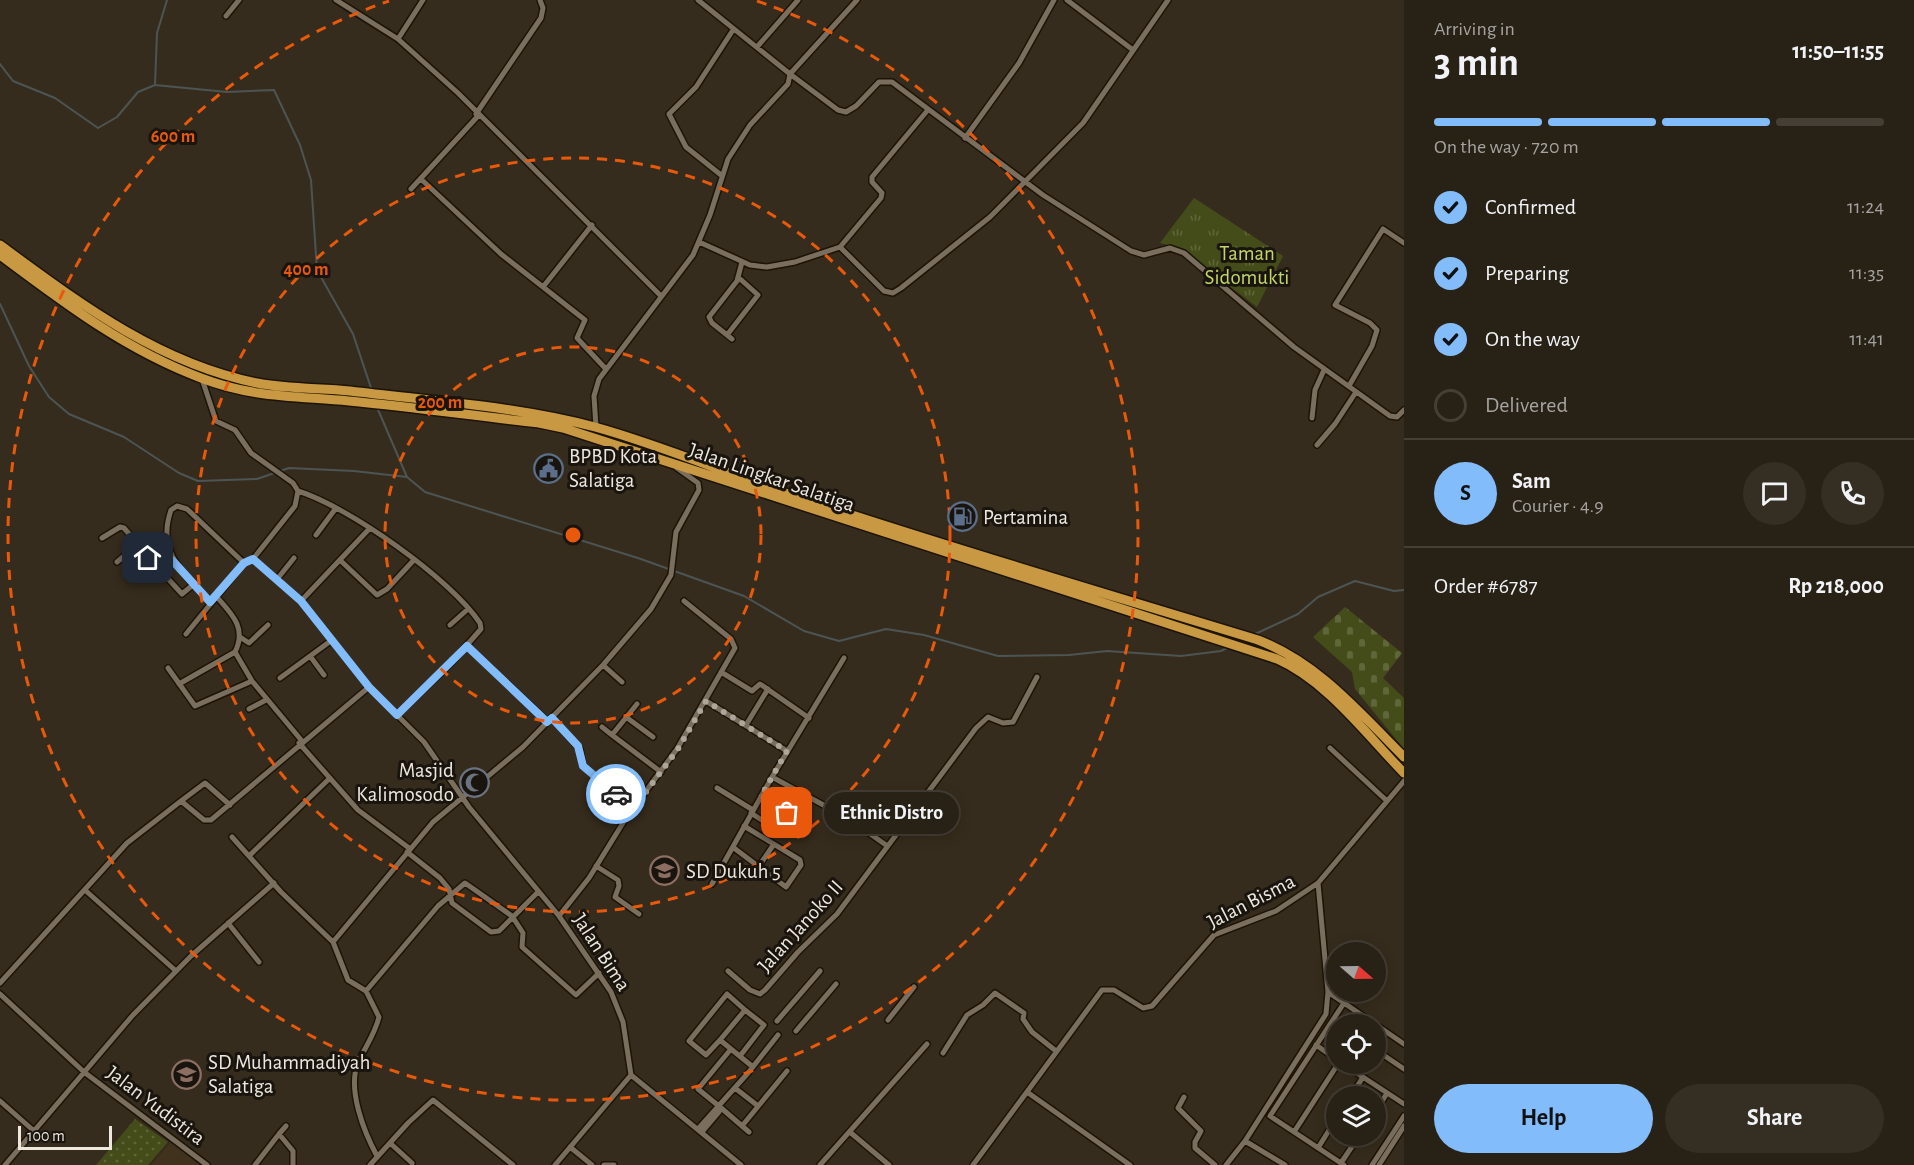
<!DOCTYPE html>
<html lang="en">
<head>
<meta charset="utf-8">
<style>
  body { margin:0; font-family:"Alegreya Sans",sans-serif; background:#342e23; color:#f1f3f6; height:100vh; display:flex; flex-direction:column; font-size:22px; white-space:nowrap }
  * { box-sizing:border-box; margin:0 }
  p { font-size:20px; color:#a5a3a1 }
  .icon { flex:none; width:33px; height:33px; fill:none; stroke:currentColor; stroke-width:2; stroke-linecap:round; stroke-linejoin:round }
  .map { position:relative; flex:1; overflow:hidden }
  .sheet { display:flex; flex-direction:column; background:#282116; width:510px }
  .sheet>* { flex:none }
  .needle { width:39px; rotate:110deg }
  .tools { position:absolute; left:1326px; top:942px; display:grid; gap:12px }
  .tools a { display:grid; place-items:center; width:60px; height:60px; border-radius:50%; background:#282116; box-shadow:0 3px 15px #0003,0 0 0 2px #443e35; font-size:30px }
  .scale { position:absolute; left:18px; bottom:15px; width:94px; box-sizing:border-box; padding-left:6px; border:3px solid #ede7dd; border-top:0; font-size:16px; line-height:21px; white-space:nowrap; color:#ede7dd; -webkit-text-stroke:4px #19150e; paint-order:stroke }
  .pin { position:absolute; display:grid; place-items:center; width:51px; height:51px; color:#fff; margin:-26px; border-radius:12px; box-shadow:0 3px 9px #0006 }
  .courier { position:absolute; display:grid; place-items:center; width:60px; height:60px; margin:-30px; border:4px solid #83bcfb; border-radius:50%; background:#fff; color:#222; box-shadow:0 2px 8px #0007 }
  .bubble { position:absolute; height:42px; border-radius:21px; background:#282116; box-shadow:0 3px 15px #0003,0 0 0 2px #443e35; font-size:20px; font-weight:600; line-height:42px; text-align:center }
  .overview em { font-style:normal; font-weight:600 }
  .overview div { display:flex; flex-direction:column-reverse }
  .overview { display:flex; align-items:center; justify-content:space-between; height:102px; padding:0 30px }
  h1 { font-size:39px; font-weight:600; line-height:45px }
  .bar { display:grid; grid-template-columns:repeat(4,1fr); gap:9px 6px; align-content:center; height:72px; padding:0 30px }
  .bar i { height:8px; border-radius:4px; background:#443e35 }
  .bar .active { background:#83bcfb }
  .bar p { grid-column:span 4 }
  .line { display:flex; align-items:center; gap:15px; padding:0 30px; border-top:2px solid #443e35 }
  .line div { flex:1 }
  .round { display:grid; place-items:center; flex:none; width:63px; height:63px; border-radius:32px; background:#342e23 }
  ol { padding:0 30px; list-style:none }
  li { display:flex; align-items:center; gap:18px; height:66px }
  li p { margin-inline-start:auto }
  li .icon { padding:6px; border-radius:50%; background:#83bcfb; color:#111; stroke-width:4 }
  li:last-child { color:#a5a3a1 }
  li i { width:33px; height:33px; border:3px solid #443e35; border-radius:50% }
  .primary-button { display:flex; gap:12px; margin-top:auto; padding:12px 30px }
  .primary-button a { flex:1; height:69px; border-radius:36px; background:#83bcfb; color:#111; font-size:24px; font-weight:600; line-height:69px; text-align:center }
  .primary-button a+a { background:#342e23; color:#f1f3f6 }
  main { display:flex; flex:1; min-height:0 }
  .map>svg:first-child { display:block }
  .built { fill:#40321d }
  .grass { fill:url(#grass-dots) }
  .cemetery { fill:url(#cemetery-stones) }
  .park { fill:url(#park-tufts) }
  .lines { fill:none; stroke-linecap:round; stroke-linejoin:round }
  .stream { stroke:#4c5454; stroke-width:2 }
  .minor-casing { stroke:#1d1406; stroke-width:8 }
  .trunk-casing { stroke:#1d1406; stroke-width:12 }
  .minor { stroke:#7a6f5e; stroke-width:5 }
  .trunk { stroke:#c89842; stroke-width:9 }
  .done { stroke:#ada69a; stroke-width:6; stroke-dasharray:0 10.8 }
  .route { stroke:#83bcfb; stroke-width:8 }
  .ring { fill:none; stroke:#e8590c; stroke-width:3; stroke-dasharray:10 8 }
  .labels { text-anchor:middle; stroke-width:6; stroke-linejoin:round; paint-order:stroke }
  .park-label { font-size:21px; fill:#c1d664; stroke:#19150e }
  .poi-label { font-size:21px; fill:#ede7dd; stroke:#19150e; text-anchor:start }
  .street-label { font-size:21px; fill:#ede7dd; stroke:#19150e }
  .centre { fill:#e8590c; stroke:#19150e; stroke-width:3 }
  .ring-label { font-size:18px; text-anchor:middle; font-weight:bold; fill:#e8590c; stroke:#19150e; stroke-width:6; stroke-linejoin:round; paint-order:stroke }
</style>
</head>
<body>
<main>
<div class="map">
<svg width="1404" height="1165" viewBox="0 0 1404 1165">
  <defs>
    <pattern id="grass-dots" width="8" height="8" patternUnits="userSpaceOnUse" patternTransform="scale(1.5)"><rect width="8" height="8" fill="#444d19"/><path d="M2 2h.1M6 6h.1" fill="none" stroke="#5f673a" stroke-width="1.8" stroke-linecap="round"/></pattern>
    <pattern id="cemetery-stones" width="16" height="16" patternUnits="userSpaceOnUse" patternTransform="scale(1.5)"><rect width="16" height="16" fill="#444d19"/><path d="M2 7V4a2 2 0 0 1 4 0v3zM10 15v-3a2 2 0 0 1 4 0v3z" fill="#5f673a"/></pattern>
    <pattern id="park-tufts" width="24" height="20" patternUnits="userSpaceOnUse" patternTransform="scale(1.5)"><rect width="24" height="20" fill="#444d19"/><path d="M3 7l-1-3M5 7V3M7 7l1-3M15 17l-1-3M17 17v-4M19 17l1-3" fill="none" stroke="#5f673a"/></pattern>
  </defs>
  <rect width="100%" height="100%" fill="#362c1d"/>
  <!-- built -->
  <path class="built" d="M171,1142L199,1165H151Z"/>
  <!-- grass -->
  <path class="grass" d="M135,1119L168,1142L148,1165H96Z"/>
  <!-- cemetery -->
  <path class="cemetery" d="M1345,607L1402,653L1383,678L1404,698V749L1355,689L1352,672L1313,637Z"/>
  <!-- park -->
  <path class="park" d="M1194,198L1283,256L1257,307L1179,248L1160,243Z"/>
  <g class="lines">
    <!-- stream -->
    <path class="stream" d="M0,64L13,81L55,98L98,128L117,117L138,92L155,85L227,92L274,90L300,145L311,180L317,270L353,334L372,391
      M155,85L157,33L167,0
      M0,304L29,366L49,397L69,414L124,437L179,473L198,481L257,479L289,468L354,471L407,477
      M376,405L407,477L425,492L638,558L744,596L804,631L839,641L886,629L924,635L998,656L1069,655L1107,651L1181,656L1221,651L1229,647
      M1253,635L1298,614L1318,597L1355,581L1394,591L1404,590"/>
    <defs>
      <path id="minor" d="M336,0L398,39L458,93L661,296
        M698,0L790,74L857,0
        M1067,0L1133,50
        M226,16L239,0
        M398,39L423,0
        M757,47L798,0
        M476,114L541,18L543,8L540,0
        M965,138L1019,63L1054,0
        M721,175L686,147L669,114L696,87L733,30
        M422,180L501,254L543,287L592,225
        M411,189L478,116
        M699,242L750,265L767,267L795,262L840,247L881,198L882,193L872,182V177L927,111
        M840,247L884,291L893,293L901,288L990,217L1083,123L1168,0
        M543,287L585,320L577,338L605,368
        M727,335L758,295L738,277
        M732,339L712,323L709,317L737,281L742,262
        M202,379L216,421L235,430L251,453L293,483L298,491L295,506L253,559L301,601L369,687L424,742L469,807L559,916L611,992L623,1022L631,1075L555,1165
        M1349,386L1372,346L1377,330L1370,323L1335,305L1383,229L1404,243
        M1312,418L1315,390L1324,370
        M596,427L594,396L599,379L693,255L710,215L728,159L750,125L788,84L790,74L838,110L846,112L856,106L879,82H892L1043,195L1131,251L1144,255L1170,248L1184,253L1294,347L1390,416L1397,417L1404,410
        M1317,445L1335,424L1356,392
        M298,491C349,507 451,579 480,623L481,629L452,662L397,715
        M316,535L336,508
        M102,538L120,527L124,528L160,570
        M172,560L160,570L182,594L194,584
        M117,562L137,545
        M342,562L377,595L387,589L413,561
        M278,578L294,558
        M301,601L370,528
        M210,602C184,573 156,553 171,510L177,506L187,509L244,563
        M450,625L468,609
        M186,634L244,563L253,559
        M240,637L249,643L268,625
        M467,646L547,721
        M235,652L252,681L302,741
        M310,656L324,675
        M603,665L622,682
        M168,668L195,706L252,681
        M721,672L752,691L760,684L809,718
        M280,678L332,640
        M179,684L235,652C247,628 232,614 216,596
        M706,701L787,751
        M637,704L612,735L661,772
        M249,709L266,700
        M626,717L653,737
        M552,718L580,749L583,766L634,808
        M746,725L768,689
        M602,727L612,735
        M299,743L358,810L409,848
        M1330,748L1387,801
        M772,777L849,819L886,845
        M717,788L753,810
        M761,796L787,813
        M181,801L205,783L230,805
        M751,813L780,832
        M849,819L856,804
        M871,834L889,809
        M232,837L281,892L333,942L433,822L523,747L603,665L651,609L671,575L676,532L699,490L698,483L677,468
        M734,848L786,887L801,865L800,860L744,826
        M407,852L440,878L449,889L452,903L491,932L499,931L538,892
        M250,855L330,778
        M596,866L618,880L619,886L615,897L639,914
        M759,866L774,844
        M712,884L772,777L844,658
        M86,891L176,971
        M559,916L589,878L626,818L677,749L735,648L731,639L684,601
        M228,923L259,962
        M333,942L348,980L366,991L379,1017C375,1034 365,1047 358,1063C347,1089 364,1132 377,1156
        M728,971L750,990L760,994L765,990L798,952L837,914L976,728L988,717L1003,723L1013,722L1037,677
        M0,983L127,843L181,801L204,820H211L369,687
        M366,991L438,906L465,883L512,916L523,933L522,947L576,995L599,973
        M1328,992L1404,1044
        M0,994L84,1072L207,1165
        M888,1020L914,987
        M777,1021L820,971
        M796,1031L836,984
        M720,1040L706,1055L689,1041L727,994L745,1010L720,1040L753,1067
        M1316,1045L1336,1059
        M1376,1050L1404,1069
        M943,1053L967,1015L983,1005L995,993L1024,1013L1023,1019L1032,1032L1056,1051
        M740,1056L764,1025L745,1010
        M1343,1064L1404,1104
        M631,1075L741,1165
        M735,1088L758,1106
        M1027,1092L1130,1165
        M1351,1096L1363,1077
        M1184,1097L1178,1108L1201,1131L1195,1142V1148L1215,1165
        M0,1101L34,1131
        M720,1107L698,1089L731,1049
        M1376,1111L1387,1093
        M742,1126L787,1071
        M698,1129L748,1073L778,1035
        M702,1132L719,1112L720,1107L749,1132
        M1294,1132L1338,1064
        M851,1133L889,1165
        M279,1134L286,1126
        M1245,1141L1285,1165
        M390,1143L412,1163
        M570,1147L592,1165
        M1318,1148L1336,1119
        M1341,1163L1359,1136
        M5,1165L133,1015L191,956L274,883
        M255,1165L279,1134L293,1151V1165
        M370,1165L408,1123L433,1100L513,1165
        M604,1165H614
        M820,1165L927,1044
        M973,1165L1102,990H1114L1143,1008L1152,1006L1214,935L1276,911L1318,883L1404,781
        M1226,1165L1245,1141L1326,1014L1328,992L1318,883
        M1344,1165L1270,1116L1344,1003
        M1372,1165L1404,1116
        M1379,1165L1404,1126"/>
      <path id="trunk" d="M0,245C79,303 158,363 257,383C288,389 319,388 350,391C431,401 516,406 595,427C664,446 730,475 797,497C950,548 1104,593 1258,640C1318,663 1359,712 1404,757
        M0,255C64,303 126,350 201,378C253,398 295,396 349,401C412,407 476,416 539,423L563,428L1277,659C1327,681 1366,734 1404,773"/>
    </defs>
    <!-- minor casing -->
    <use href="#minor" class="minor-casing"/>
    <!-- trunk casing -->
    <use href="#trunk" class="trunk-casing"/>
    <!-- minor -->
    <use href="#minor" class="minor"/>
    <!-- trunk -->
    <use href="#trunk" class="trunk"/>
  </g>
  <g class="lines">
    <!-- done -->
    <path class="done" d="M616,794L634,808L678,749L706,701L787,751L761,796L787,813"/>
    <!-- route -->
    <path class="route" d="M148,558L160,570L172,560L210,602L244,563L253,559L301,601L369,687L397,715L467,646L547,722L552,718L578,746L583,766L616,794"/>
  </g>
  <!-- distance rings -->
  <g class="ring">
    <circle cx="573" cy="535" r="188"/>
    <circle cx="573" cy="535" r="377"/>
    <path d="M757 1A565 565 0 1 1 389 1"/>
  </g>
  <!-- icons -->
  <defs>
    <symbol id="civic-ring" viewBox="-11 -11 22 22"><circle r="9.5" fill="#19150e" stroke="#5c6f8a" stroke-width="1.5"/><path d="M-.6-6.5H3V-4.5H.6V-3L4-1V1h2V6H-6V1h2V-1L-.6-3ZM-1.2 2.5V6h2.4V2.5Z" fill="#5c6f8a"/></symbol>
    <symbol id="fuel-ring" viewBox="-11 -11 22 22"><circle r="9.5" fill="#19150e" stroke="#5c6f8a" stroke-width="1.5"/><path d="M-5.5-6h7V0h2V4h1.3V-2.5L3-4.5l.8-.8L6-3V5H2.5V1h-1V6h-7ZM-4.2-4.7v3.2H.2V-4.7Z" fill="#5c6f8a"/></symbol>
    <symbol id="mosque-ring" viewBox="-11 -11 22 22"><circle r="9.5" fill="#19150e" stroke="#6b7280" stroke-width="1.5"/><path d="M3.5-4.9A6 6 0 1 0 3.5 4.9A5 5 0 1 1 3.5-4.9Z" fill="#6b7280"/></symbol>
    <symbol id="school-ring" viewBox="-11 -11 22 22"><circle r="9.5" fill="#19150e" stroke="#8d6e63" stroke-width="1.5"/><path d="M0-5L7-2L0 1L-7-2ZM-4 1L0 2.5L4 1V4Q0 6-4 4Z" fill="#8d6e63"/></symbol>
  </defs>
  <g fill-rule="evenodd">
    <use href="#civic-ring" x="532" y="452" width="33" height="33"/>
    <use href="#fuel-ring" x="946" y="500" width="33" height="33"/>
    <use href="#mosque-ring" x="458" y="766" width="33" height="33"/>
    <use href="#school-ring" x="648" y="854" width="33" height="33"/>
    <use href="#school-ring" x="170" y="1058" width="33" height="33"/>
  </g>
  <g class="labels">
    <!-- park labels -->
    <g class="park-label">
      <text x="1247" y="260">Taman<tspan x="1247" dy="24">Sidomukti</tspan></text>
    </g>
    <!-- poi labels -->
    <g class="poi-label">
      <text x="569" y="463">BPBD Kota<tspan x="569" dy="24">Salatiga</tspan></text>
      <text x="983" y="524">Pertamina</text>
      <text x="454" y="777" text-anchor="end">Masjid<tspan x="454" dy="24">Kalimosodo</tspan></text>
      <text x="686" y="878">SD Dukuh 5</text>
      <text x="208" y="1069">SD Muhammadiyah<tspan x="208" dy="24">Salatiga</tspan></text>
    </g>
    <!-- street labels -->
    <g class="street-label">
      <text transform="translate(772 477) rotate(19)" y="7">Jalan Lingkar Salatiga</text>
      <text transform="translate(1251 901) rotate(-27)" y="7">Jalan Bisma</text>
      <text transform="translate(800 926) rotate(-48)" y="7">Jalan Janoko II</text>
      <text transform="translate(602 952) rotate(57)" y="7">Jalan Bima</text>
      <text transform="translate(156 1105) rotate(37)" y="7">Jalan Yudistira</text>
    </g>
  </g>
  <circle cx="573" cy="535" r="9" class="centre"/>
  <g class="ring-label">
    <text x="173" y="142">600 m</text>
    <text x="306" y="275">400 m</text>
    <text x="440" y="408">200 m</text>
  </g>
</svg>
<div class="tools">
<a><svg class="needle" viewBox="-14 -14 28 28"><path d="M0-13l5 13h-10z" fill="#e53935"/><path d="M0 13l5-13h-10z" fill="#a5a3a1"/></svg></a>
<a><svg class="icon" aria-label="locate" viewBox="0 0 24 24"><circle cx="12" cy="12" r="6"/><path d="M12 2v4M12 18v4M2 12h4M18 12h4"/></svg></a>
<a><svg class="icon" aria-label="layers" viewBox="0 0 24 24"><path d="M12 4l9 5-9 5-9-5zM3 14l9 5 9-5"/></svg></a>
</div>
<div class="scale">100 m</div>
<div class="pin" style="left:787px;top:813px;background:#ea580c"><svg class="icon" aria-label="bag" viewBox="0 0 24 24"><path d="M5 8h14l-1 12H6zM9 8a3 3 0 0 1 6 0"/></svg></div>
<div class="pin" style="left:148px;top:558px;background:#1f2937"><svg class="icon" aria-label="home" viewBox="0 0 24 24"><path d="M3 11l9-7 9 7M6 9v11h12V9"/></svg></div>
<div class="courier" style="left:616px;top:794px"><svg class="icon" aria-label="car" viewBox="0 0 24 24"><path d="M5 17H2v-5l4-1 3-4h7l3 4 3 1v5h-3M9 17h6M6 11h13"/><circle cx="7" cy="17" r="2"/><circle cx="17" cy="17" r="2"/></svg></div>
<div class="bubble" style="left:824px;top:792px;width:135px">Ethnic Distro</div>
</div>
<section class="sheet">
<div class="overview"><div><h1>3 min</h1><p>Arriving in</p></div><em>11:50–11:55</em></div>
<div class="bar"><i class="active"></i><i class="active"></i><i class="active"></i><i></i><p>On the way · 720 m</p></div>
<ol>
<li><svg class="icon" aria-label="check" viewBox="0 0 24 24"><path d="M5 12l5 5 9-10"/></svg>Confirmed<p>11:24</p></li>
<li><svg class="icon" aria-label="check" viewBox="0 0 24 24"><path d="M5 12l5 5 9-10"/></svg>Preparing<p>11:35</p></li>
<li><svg class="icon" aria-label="check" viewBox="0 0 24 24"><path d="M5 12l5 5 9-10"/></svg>On the way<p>11:41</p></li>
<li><i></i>Delivered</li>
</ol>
<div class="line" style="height:108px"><b class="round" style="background:#83bcfb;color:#111">S</b><div><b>Sam</b><p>Courier · 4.9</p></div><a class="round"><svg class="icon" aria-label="chat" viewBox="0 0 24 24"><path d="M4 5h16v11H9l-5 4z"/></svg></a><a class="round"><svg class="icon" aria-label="phone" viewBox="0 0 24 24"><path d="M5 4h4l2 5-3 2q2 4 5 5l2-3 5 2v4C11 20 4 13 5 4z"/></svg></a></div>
<div class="line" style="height:78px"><div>Order #6787</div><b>Rp 218,000</b></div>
<div class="primary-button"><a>Help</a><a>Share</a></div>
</section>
</main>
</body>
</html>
